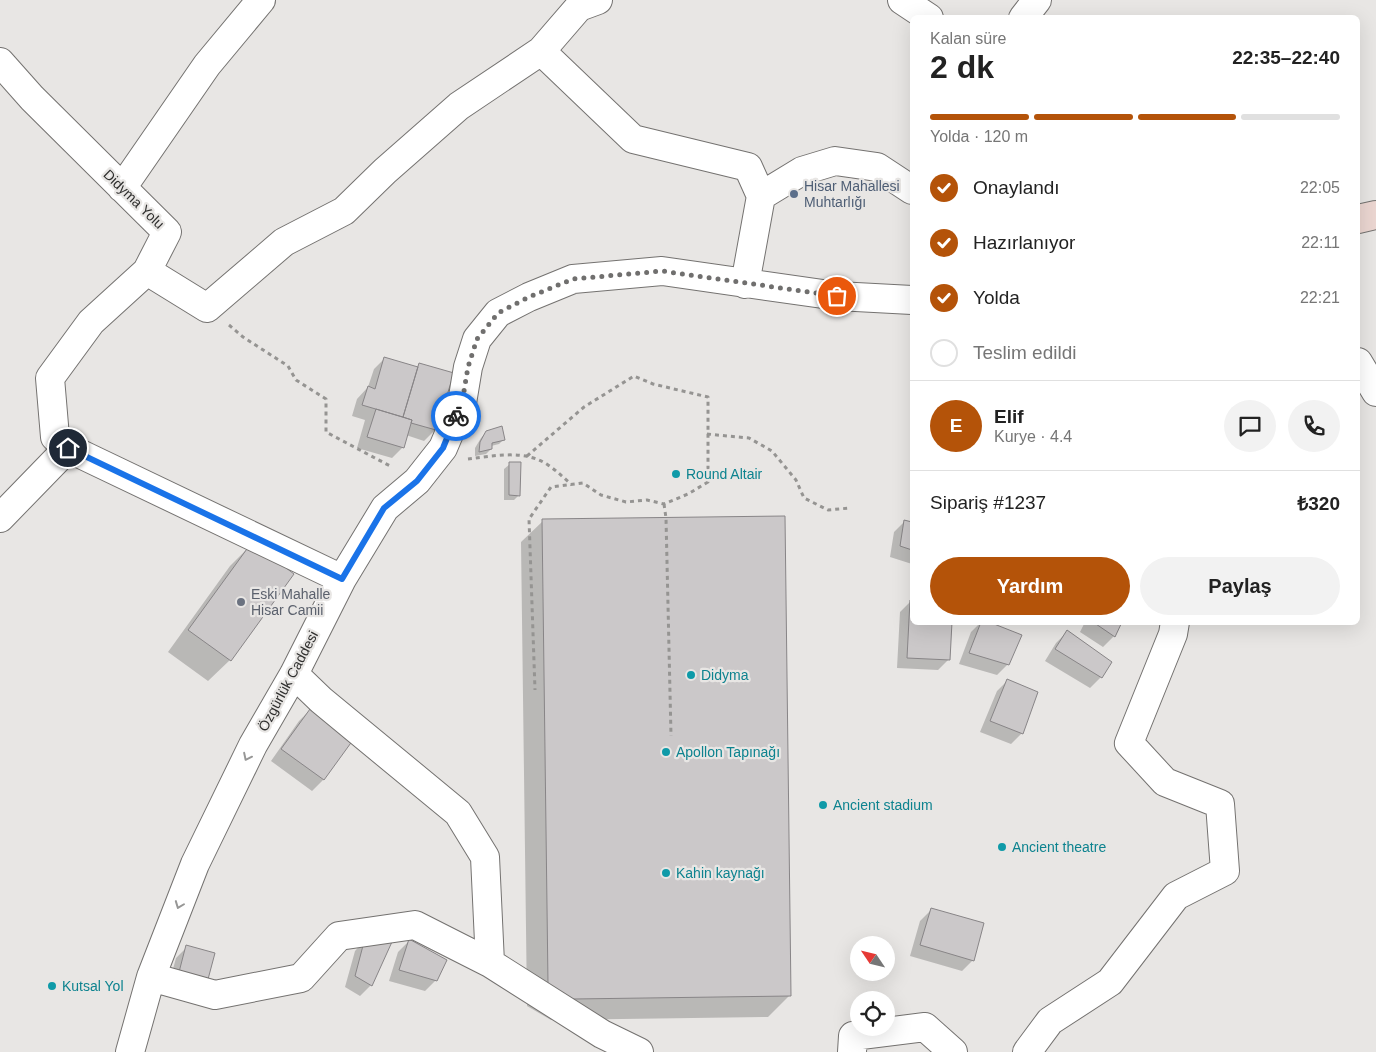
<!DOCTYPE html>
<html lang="tr">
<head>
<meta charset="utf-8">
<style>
  body { margin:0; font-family:Helvetica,sans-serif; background:#f2f2f2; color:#222; height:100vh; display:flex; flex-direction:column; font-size:19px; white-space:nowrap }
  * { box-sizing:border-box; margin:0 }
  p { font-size:16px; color:#767676 }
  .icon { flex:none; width:28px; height:28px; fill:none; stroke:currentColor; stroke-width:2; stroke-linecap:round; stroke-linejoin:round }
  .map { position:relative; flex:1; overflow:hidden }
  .sheet { position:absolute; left:910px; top:15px; width:450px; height:610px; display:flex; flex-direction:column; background:#fff; border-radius:8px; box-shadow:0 5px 20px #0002 }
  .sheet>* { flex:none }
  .needle { width:32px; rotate:305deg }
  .controls { position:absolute; left:850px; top:936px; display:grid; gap:10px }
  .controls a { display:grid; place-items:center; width:45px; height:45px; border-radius:50%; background:#fff; box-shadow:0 5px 20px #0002; font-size:25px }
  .pin { position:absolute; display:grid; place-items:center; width:42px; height:42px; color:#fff; margin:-21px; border:2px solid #fff; border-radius:50%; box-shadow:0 1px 5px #0007 }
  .courier { position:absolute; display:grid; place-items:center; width:50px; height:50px; margin:-25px; border:4px solid #1a73e8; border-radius:50%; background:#fff; color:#222; box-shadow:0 1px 6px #0007 }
  .headline em { font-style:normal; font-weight:600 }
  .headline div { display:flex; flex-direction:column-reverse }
  .headline { display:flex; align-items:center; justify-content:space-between; height:85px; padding:0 20px }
  h1 { font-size:32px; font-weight:600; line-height:38px }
  .bar { display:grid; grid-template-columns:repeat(4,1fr); gap:8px 5px; align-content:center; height:60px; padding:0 20px }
  .bar i { height:6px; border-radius:4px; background:#e0e0e0 }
  .bar .selected { background:#b45309 }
  .bar p { grid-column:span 4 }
  .line { display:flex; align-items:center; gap:12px; padding:0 20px; border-top:1px solid #e0e0e0 }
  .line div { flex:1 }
  .round { display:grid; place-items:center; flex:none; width:52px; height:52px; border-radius:26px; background:#f2f2f2 }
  ol { padding:0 20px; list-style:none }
  li { display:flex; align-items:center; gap:15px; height:55px }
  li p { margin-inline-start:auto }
  li .icon { padding:5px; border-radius:50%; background:#b45309; color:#fff; stroke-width:4 }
  li:last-child { color:#767676 }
  li i { width:28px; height:28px; border:2px solid #e0e0e0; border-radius:50% }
  .primary-button { display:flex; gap:10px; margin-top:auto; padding:10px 20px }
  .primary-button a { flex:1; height:58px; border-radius:30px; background:#b45309; color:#fff; font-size:20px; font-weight:600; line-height:58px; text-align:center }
  .primary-button a+a { background:#f2f2f2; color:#222 }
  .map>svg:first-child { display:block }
  .shadow { fill:#0003 }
  .building { fill:#cbc8c9; stroke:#888587 }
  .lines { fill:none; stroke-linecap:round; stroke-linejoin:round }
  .street-casing { stroke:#747270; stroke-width:30 }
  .secondary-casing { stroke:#747270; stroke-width:30 }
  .path { stroke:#959492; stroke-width:3; stroke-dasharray:4 4; stroke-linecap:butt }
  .street { stroke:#fff; stroke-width:28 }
  .secondary { stroke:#ebd6d1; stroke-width:28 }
  .oneway { stroke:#979796 }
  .done { stroke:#706f6e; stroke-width:5; stroke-dasharray:0 9 }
  .route { stroke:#1a73e8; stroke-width:6 }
  .service-dot { fill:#5c6f8a; stroke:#e8e6e4; stroke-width:2 }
  .culture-dot { fill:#0f9aa8; stroke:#e8e6e4; stroke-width:2 }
  .worship-dot { fill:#6b7280; stroke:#e8e6e4; stroke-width:2 }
  .labels { text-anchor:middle; stroke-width:4.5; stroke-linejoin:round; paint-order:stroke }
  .service-label { font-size:14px; fill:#4e5e75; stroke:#e8e6e4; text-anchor:start }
  .street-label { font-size:14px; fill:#2f2f2e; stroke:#e8e6e4 }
  .culture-label { font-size:14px; fill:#0d838f; stroke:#e8e6e4; text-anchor:start }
  .worship-label { font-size:14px; fill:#5b616d; stroke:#e8e6e4; text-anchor:start }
</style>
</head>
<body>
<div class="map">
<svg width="1376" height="1052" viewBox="0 0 1376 1052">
  <rect width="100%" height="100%" fill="#e8e6e4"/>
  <!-- shadow -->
  <path class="shadow" d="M385,358L416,368L420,364L435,430L424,441L406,435L403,447L392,458L357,448L365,420L352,416L357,399L368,387L374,369Z
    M486,432L504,439L499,444L491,446V449L486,454L475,456V448L481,438Z
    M510,464L519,495L514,500H504V469Z
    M543,521L790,995L768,1017L551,1020L527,1006L521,542Z
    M905,521L912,523V564L890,557L894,532Z
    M252,544L230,660L208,681L168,652L230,566Z
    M911,601H912V622L949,659L938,670L897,668L900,612Z
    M981,622H985L1008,664L997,675L959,664L971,632Z
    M1085,622H1121L1114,636L1103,647L1080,632Z
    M1067,632L1101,677L1090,688L1045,661L1056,643Z
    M1008,680L1022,733L1011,744L980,732L997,691Z
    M310,710L351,741L323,780L312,791L271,761L299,721Z
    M931,910L973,960L962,971L910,956L920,921Z
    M366,939L371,985L360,996L345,987L355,951Z
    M409,941L436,980L425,991L389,981L398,952Z
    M187,947L214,954L168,987L176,958Z"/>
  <!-- building -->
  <path class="building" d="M384,357L418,367L403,417L362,405L368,386L375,389Z
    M419,363L454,373L436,430L411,423L412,420L403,417Z
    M376,409L412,420L404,448L367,437Z
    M502,426L505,440L492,443V449L479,452L480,442L486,431Z
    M509,462H521L520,496L509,495Z
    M785,516L791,996L573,999L548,984L542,519Z
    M904,520L912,522V550L900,546Z
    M252,542L294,574L231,661L188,630Z
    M910,600H912V622H952L950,660L907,658Z
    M981,622H989L1022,635L1009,665L969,653Z
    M1093,622H1122L1115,637Z
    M1067,630L1112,662L1102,678L1055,649Z
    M1007,679L1038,692L1023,734L990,721Z
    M310,709L353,740L324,780L281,749Z
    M931,908L984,923L974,961L920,945Z
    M396,933L372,986L355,976L365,938Z
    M409,939L447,960L437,981L399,970Z
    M186,945L215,953L207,983L178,976Z"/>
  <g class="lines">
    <defs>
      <path id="street" d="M902,0L929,18
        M1023,18L1037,0
        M541,51L579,7L598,0
        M0,62L32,98L167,232L147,271L91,322L50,378L55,437L68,448L342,579
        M122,188L207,65L261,0
        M761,196L802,171L835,161L877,167L912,190
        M147,271L207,308L284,242L344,211L385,171L459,106L541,51L633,139L748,167L761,196L745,284
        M1358,362L1376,392
        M0,518L68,448
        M294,674L321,700L458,813L485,857L490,963
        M151,977L215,995L301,978L339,936L415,925L490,963L602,1034L639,1052
        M130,1052L151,977L195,864L253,745L294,674L342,579L385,508L417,481L443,448L462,403L468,367L477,339L498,313L529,297L573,279L662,271L837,296L912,300
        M852,1052L853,1036L925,1027L953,1052
        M1027,1052L1050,1021L1110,982L1176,896L1225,871L1220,804L1165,782L1129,743L1173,634L1175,622"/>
      <path id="secondary" d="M1358,219L1376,215"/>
    </defs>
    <!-- street casing -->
    <use href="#street" class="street-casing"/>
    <!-- secondary casing -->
    <use href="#secondary" class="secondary-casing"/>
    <!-- path -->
    <path class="path" d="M229,325L243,337L288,366L296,380L326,399V432L392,467
      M707,434L749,438L772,451L796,480L804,498L828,510L850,508
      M527,456L584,407L634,376L653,384L708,397V482L688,494L664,504L647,500L626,502L601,495L583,483L551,487L529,519L535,690
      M468,459C494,456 525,449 548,465C557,471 564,478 572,485
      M664,504L666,518L671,736"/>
    <!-- street -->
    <use href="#street" class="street"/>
    <!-- secondary -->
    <use href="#secondary" class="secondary"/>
  </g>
  <!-- one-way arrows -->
  <defs><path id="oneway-chevron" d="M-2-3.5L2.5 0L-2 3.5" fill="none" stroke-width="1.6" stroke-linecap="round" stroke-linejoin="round" transform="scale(1.25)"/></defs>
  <g class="oneway">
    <use href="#oneway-chevron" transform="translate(247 757) rotate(116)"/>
    <use href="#oneway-chevron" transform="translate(179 905) rotate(111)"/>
  </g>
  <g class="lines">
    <!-- done -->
    <path class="done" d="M456,416L462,403L468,367L477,339L498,313L529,297L573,279L662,271L837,296"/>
    <!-- route -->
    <path class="route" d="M68,448L342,579L384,508L417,481L443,448L456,416"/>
  </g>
  <!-- markers -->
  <circle class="service-dot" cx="794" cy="194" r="5"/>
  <g class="culture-dot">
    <circle cx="676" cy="474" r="5"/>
    <circle cx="691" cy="675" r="5"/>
    <circle cx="666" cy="752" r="5"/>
    <circle cx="823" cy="805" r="5"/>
    <circle cx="1002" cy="847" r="5"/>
    <circle cx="666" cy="873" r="5"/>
    <circle cx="52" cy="986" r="5"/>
  </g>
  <circle class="worship-dot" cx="241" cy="602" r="5"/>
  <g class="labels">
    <!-- service labels -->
    <g class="service-label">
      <text x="804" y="191">Hisar Mahallesi<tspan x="804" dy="16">Muhtarlığı</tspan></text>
    </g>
    <!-- street labels -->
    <g class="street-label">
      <text transform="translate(134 199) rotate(44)" y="5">Didyma Yolu</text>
      <text transform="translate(288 681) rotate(-62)" y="5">Özgürlük Caddesi</text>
    </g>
    <!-- culture labels -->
    <g class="culture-label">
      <text x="686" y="479">Round Altair</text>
      <text x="701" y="680">Didyma</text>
      <text x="676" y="757">Apollon Tapınağı</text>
      <text x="833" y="810">Ancient stadium</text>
      <text x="1012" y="852">Ancient theatre</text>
      <text x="676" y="878">Kahin kaynağı</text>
      <text x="62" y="991">Kutsal Yol</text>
    </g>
    <!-- worship labels -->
    <g class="worship-label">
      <text x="251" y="599">Eski Mahalle<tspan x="251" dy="16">Hisar Camii</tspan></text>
    </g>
  </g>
</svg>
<div class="controls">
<a><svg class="needle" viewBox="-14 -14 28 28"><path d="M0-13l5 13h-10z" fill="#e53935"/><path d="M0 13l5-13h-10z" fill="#767676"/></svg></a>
<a><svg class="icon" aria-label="locate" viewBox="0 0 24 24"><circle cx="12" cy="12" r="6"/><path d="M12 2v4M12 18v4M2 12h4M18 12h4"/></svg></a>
</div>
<div class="pin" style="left:837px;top:296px;background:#ea580c"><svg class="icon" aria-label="bag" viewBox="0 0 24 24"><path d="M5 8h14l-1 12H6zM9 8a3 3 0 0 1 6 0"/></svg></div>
<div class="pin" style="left:68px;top:448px;background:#1f2937"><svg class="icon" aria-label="home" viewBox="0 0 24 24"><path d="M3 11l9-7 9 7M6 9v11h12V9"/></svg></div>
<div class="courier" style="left:456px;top:416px"><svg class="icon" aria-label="bike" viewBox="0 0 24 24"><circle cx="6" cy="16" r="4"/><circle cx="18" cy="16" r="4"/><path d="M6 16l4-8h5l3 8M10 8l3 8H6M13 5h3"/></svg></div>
<section class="sheet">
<div class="headline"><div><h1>2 dk</h1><p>Kalan süre</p></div><em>22:35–22:40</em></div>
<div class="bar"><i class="selected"></i><i class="selected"></i><i class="selected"></i><i></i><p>Yolda · 120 m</p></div>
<ol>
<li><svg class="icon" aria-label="check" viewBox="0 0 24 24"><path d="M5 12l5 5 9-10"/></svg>Onaylandı<p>22:05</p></li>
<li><svg class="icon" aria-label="check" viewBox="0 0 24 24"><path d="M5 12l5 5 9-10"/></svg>Hazırlanıyor<p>22:11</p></li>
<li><svg class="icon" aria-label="check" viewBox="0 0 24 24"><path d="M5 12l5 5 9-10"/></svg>Yolda<p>22:21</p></li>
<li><i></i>Teslim edildi</li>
</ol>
<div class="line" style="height:90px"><b class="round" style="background:#b45309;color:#fff">E</b><div><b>Elif</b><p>Kurye · 4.4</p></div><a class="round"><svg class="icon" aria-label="chat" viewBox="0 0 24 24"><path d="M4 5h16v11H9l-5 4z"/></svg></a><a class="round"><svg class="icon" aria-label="phone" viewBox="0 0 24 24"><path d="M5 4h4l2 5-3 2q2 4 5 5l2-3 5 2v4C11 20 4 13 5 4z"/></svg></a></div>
<div class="line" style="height:65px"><div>Sipariş #1237</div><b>₺320</b></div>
<div class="primary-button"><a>Yardım</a><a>Paylaş</a></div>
</section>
</div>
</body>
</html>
